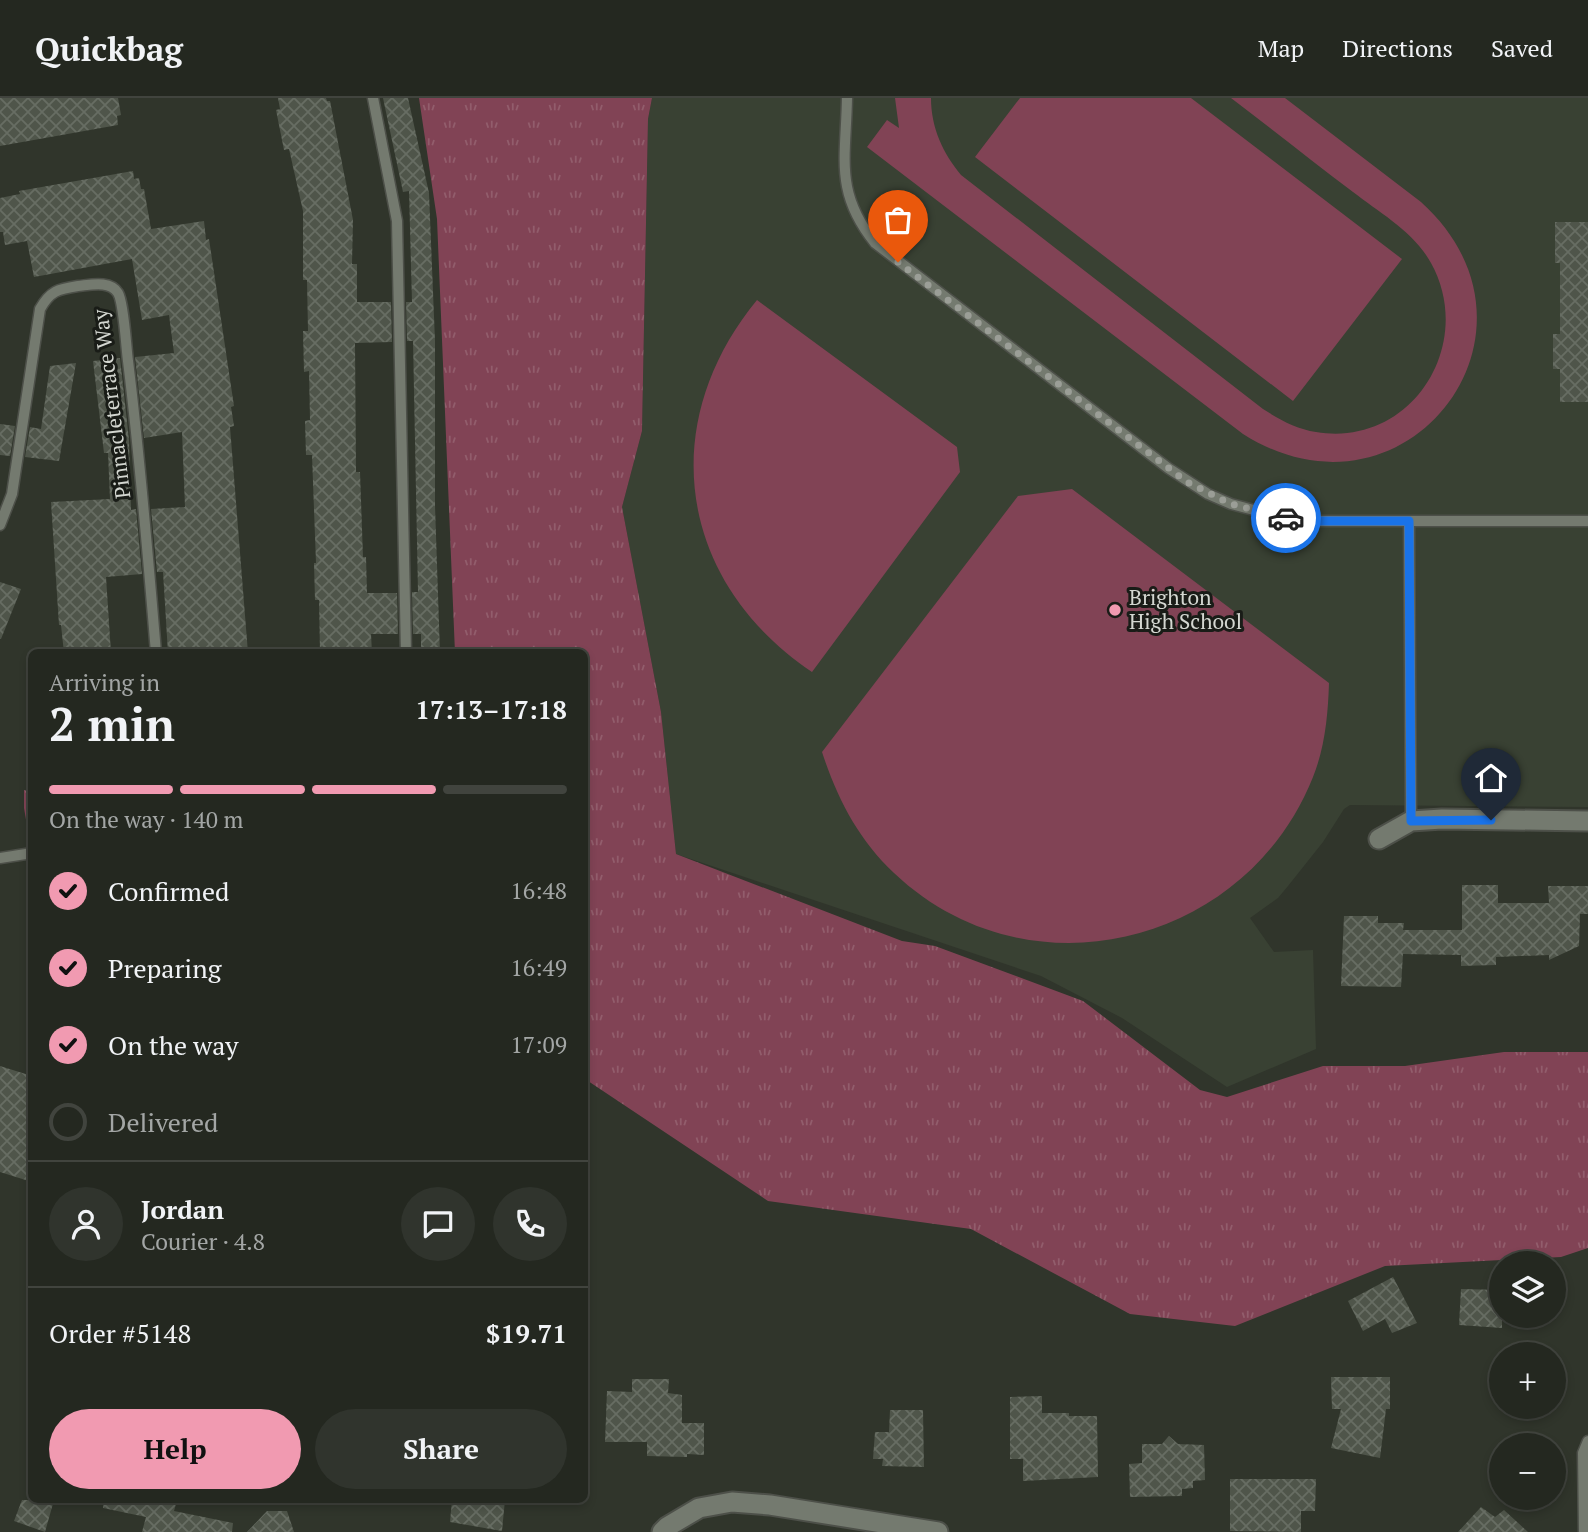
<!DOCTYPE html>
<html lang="en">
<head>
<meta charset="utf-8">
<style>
  body { margin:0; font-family:"PT Serif",serif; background:#30342d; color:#f1f3f6; height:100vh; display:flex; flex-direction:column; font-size:26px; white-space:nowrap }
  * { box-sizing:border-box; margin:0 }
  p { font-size:23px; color:#a3a6a5 }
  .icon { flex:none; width:38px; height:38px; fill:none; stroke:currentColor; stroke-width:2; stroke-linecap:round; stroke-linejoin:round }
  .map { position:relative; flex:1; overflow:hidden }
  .details { position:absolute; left:28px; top:551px; width:560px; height:854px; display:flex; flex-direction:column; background:#242820; border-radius:10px; box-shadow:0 4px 10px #0003,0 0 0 2px #41443e }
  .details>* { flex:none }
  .fabs { position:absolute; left:1489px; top:1153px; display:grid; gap:14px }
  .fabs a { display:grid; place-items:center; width:77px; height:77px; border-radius:50%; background:#242820; box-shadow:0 4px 10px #0003,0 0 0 2px #41443e; font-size:35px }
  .pin { position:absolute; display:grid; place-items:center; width:60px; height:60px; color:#fff; margin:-72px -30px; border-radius:50% 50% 50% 0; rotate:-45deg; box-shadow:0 0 7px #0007 }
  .pin .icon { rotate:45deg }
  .courier { position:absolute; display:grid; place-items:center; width:70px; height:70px; margin:-35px; border:5px solid #1a73e8; border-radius:50%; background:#fff; color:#222; box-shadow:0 2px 9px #0007 }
  .headline em { font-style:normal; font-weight:700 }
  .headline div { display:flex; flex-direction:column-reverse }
  .headline { display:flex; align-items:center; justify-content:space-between; height:119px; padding:0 21px }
  h1 { font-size:46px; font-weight:700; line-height:52px }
  .bar { display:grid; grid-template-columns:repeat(4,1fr); gap:10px 7px; align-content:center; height:84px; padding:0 21px }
  .bar i { height:9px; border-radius:5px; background:#41443e }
  .bar .on { background:#f19ab1 }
  .bar p { grid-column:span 4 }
  .line { display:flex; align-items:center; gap:18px; padding:0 21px; border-top:2px solid #41443e }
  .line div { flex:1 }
  .round { display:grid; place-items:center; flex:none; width:74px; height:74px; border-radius:37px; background:#30342d }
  ol { padding:0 21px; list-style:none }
  li { display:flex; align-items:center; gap:21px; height:77px }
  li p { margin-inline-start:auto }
  li .icon { padding:7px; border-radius:50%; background:#f19ab1; color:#111; stroke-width:4 }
  li:last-child { color:#a3a6a5 }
  li i { width:38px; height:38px; border:4px solid #41443e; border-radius:50% }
  .primary-button { display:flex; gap:14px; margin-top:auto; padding:14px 21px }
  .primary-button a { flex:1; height:80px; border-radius:42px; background:#f19ab1; color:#111; font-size:28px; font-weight:700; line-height:80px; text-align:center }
  .primary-button a+a { background:#30342d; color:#f1f3f6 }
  header { display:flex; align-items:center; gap:42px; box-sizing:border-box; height:98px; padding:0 35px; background:#242820; border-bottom:2px solid #41443e }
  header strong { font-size:33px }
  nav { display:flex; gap:38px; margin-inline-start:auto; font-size:24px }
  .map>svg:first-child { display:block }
  .built { fill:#394133 }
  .grass { fill:url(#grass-tufts) }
  .pitch { fill:#814355 }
  .building { fill:url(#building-cross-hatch) }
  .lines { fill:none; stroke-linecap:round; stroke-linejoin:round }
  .lane-casing { stroke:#4d5049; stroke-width:13 }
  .street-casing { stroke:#4d5049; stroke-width:23 }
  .lane { stroke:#747a6f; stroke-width:10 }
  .street { stroke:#747a6f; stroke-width:19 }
  .done { stroke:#9b9e97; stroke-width:7; stroke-dasharray:0 12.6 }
  .route { stroke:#1a73e8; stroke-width:9 }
  .poi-dot { fill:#f19ab1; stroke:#191c17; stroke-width:2.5 }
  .labels { text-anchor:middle; stroke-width:6; stroke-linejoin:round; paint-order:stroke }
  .street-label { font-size:21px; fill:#d4d7d1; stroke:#191c17 }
  .poi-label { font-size:21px; fill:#d4d7d1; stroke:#191c17; text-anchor:start }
</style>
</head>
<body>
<header>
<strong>Quickbag</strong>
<nav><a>Map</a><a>Directions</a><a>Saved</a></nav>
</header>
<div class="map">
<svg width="1588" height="1434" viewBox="0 0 1588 1434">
  <defs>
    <pattern id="grass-tufts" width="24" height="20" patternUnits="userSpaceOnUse" patternTransform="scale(1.75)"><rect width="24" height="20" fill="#814355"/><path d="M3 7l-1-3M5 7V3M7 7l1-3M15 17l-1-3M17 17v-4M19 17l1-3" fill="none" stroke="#925d6c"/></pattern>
    <pattern id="building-cross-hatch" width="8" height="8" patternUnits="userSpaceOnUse" patternTransform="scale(1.75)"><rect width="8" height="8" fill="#4f554a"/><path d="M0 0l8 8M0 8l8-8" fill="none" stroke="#676d63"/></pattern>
  </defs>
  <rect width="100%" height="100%" fill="#30352b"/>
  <!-- built -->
  <path class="built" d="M652,0H1588V709L1350,707L1344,711L1323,744L1288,788L1278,800L1250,820L1274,854L1313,852L1316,951L1227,989L1122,920L1041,878L676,756L661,614L622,409L642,333L648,21Z"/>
  <!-- grass -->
  <path class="grass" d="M419,0H652L648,21L642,333L622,409L661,614L676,756L902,843L935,848L1083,903L1200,992L1227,999L1323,968H1405L1504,954H1588V1150L1561,1159L1385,1168L1235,1228L1130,1216L971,1131L768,1103L585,981L584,555H455L437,121Z
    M24,692L31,694V740L29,739L24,710Z"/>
  <!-- pitch -->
  <path class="pitch" d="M895,0H931C931,30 943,55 961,77L1263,311C1280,322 1297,331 1316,334C1412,350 1476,246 1431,165C1414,134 1380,115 1353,94C1312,63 1272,31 1231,0H1285L1421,104C1564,233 1406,439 1243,336L867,49L887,22L899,30Z
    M1020,0H1191L1402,161L1293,303L975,59Z
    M757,202L957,349L960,374L812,574C678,484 655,326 757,202Z
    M1072,391L1329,585C1328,617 1325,649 1313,679C1246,848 1028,902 894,775C858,741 837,700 822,654L1018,398Z"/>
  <!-- building -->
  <path class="building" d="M0,0H118L121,17L117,18L118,27L0,48Z
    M278,0H326L327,3H330L353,122L352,166H357V204H391L392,244L355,245L356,374H360L363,459H366L367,495H397L398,536H371L372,555H320L319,502H315L314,465H316L312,357H306L305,323L310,322L309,273L304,274L303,233H308L307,182H303V113L289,51L284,52L276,12L280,11Z
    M383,0H408L429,95L435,243V408L440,555H421V536H413L412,494H418L413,243H407L406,204H412L409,93L403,94Z
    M133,73L134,81L139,80L141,91H144L151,131L204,123L206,142L209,141L234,308L231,309L234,328L230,329L248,555H168L163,474H157L151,411L185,409L182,334L144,340L135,259L174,255L169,217L142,222L132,161L34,179L27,143L5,147L3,134H0V100L20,96L19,93Z
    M1555,124H1588V304H1560V271H1553V236H1560V165H1555Z
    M120,260L129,342L131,412L136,411L142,476L106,479L111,555H64L61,527H59L51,404L110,401L108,355H104L93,263Z
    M76,265L59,363L25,359L30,329L41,331L50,268Z
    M0,326L15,328L10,358L0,357Z
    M0,484L21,491L1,541H0Z
    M1462,787H1498V805H1549L1548,788H1588V816H1580L1579,848L1549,862V857L1496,859V867L1461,868V857L1403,856L1401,889L1341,888L1344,818H1378V825H1404L1403,832H1462Z
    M0,968L32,978V1084L0,1074Z
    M1393,1179L1417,1225L1392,1235L1385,1221L1363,1233L1348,1203Z
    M1461,1191L1502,1192V1230L1459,1227Z
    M1331,1279H1390V1311H1386L1380,1360L1331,1350L1341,1311H1332Z
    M632,1281H669L668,1295L682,1297V1325H704V1357L687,1356V1359L647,1358V1344H605L607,1293L632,1294Z
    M1042,1298V1315H1069V1318H1097L1098,1379L1023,1383V1361H1010V1299Z
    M890,1312H923L924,1369L882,1368L883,1361H873L875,1334H889Z
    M1169,1338L1178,1346L1204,1347L1205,1382L1193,1383V1390L1182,1391V1398L1130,1399L1129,1366L1142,1365V1346H1162Z
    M1230,1381H1316L1315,1413H1301V1434L1230,1433Z
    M22,1402H54L45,1434L14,1423Z
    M104,1402H177L174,1413L233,1425L232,1434H142L146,1419L103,1410Z
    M452,1402H505L502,1433L450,1424Z
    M1481,1409L1495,1419L1504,1412L1528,1434H1458Z
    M267,1413H287L294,1434H247Z"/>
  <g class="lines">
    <defs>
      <path id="lane" d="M373,0L397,123L406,555
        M847,0C846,60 834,94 875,145L1168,370L1208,396L1231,406L1284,420L1312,423H1588
        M1409,423L1411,723
        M0,427L12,396L40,211C50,193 58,191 78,188C90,187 110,182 118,195C124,205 126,249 128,263C140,360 148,457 156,555
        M0,760L32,755
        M1584,1434L1583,1355L1588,1343"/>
      <path id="street" d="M1379,741L1411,723L1442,721L1588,723
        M662,1434L667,1429L699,1410L732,1404L770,1407L938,1434"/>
    </defs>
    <!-- lane casing -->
    <use href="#lane" class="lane-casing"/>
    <!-- street casing -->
    <use href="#street" class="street-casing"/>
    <!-- lane -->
    <use href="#lane" class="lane"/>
    <!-- street -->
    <use href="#street" class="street"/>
  </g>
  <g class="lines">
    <!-- done -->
    <path class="done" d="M898,164L1187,384L1231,406L1286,420"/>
    <!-- route -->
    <path class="route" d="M1286,420L1312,423H1409L1411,723L1491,722"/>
  </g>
  <!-- markers -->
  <circle class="poi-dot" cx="1115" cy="512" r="7"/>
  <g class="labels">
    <!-- street labels -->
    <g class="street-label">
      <text transform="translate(112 306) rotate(-97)" y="7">Pinnacleterrace Way</text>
    </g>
    <!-- poi labels -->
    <g class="poi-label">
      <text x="1129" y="507">Brighton<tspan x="1129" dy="24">High School</tspan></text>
    </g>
  </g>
</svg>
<div class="fabs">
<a><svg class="icon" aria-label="layers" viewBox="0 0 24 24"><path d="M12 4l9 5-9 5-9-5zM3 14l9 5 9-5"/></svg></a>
<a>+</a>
<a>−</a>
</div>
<div class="pin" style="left:898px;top:164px;background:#ea580c"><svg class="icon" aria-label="bag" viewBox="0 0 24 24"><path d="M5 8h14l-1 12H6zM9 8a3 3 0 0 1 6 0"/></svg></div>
<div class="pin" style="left:1491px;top:722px;background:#1f2937"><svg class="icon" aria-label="home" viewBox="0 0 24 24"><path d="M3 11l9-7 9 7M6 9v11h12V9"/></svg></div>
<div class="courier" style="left:1286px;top:420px"><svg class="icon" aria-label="car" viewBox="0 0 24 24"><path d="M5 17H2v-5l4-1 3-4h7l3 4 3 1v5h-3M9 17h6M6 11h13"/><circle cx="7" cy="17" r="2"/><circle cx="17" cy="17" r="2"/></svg></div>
<section class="details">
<div class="headline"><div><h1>2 min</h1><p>Arriving in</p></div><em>17:13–17:18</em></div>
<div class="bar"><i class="on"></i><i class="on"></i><i class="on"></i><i></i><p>On the way · 140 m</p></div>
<ol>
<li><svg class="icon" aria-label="check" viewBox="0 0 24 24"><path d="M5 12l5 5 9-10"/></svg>Confirmed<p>16:48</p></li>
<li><svg class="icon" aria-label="check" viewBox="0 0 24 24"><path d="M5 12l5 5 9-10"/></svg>Preparing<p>16:49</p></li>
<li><svg class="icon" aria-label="check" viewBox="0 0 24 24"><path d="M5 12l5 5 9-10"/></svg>On the way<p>17:09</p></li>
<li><i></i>Delivered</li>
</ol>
<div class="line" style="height:126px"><a class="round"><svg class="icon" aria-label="person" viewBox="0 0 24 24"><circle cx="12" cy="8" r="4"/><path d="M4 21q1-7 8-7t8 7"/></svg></a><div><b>Jordan</b><p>Courier · 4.8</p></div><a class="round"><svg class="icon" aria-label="chat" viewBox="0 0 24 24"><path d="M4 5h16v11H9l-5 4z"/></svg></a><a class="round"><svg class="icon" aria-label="phone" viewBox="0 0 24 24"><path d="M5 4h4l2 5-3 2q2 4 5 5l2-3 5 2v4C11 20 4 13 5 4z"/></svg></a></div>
<div class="line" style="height:91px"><div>Order #5148</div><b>$19.71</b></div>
<div class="primary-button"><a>Help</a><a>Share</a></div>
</section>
</div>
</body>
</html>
